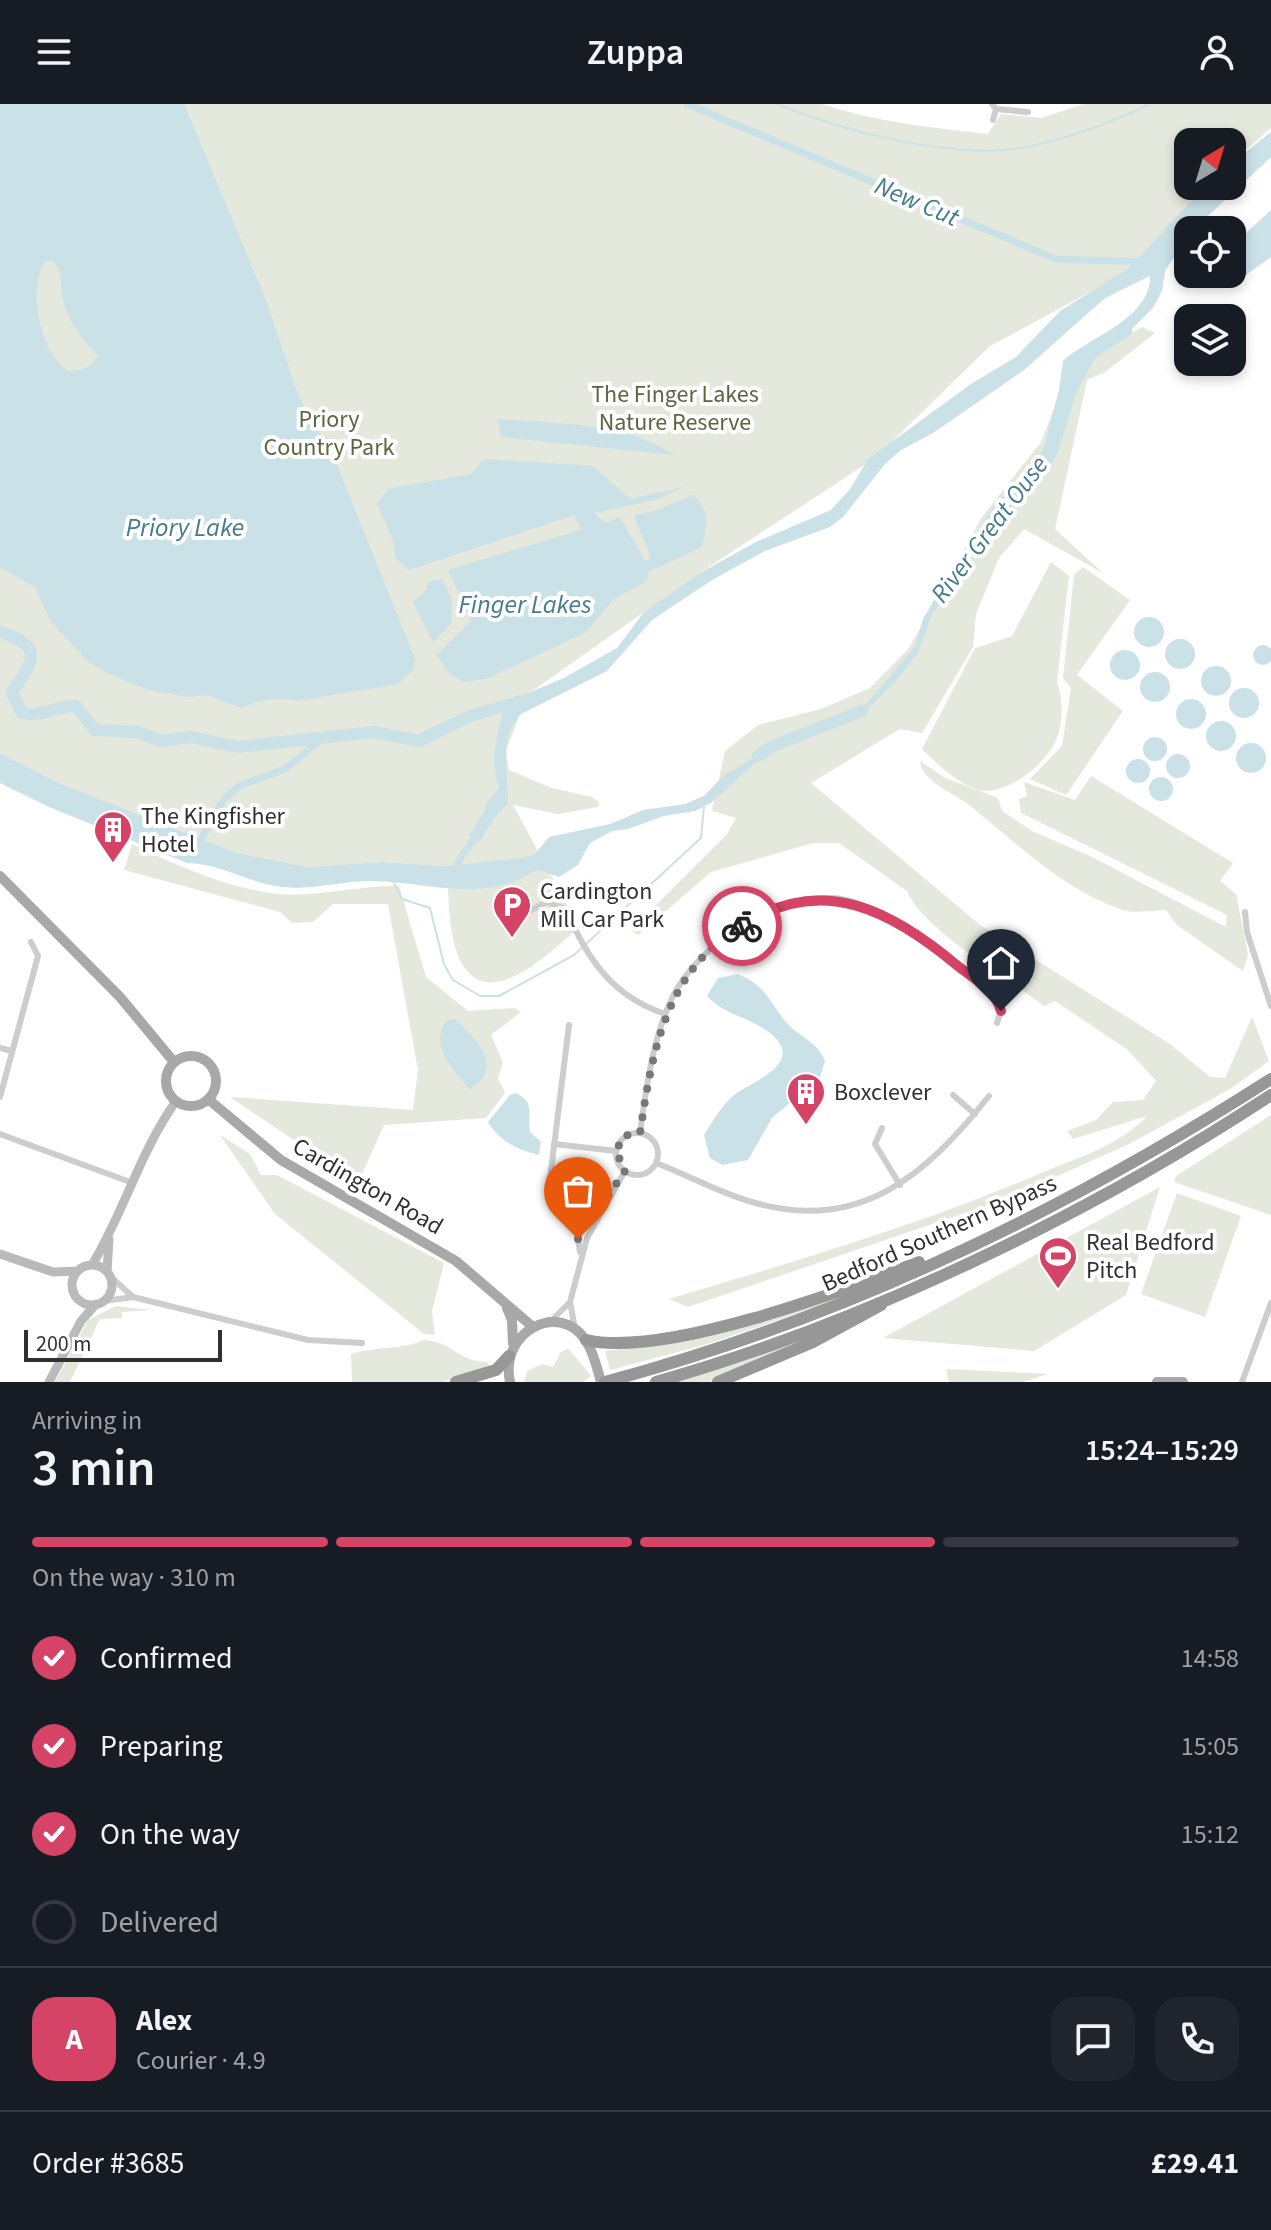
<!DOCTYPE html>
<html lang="en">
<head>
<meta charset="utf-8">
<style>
  body { margin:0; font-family:"Source Sans 3",sans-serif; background:#20242c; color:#f1f3f6; height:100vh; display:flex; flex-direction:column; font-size:30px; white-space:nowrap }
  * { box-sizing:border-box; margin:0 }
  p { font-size:26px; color:#9ea1a6 }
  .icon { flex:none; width:44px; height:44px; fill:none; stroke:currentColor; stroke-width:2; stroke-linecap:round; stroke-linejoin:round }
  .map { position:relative; height:1278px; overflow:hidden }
  .panel { display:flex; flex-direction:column; background:#171b24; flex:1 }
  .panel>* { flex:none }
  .needle { width:52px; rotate:38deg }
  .fabs { position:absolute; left:1174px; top:24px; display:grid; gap:16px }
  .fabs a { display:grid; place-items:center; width:72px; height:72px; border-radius:16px; background:#171b24; box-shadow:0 4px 12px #0003; font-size:40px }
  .scale { position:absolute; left:24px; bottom:20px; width:198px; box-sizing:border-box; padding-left:8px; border:4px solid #303030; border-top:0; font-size:22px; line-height:28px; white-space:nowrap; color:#303030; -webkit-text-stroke:6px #fff; paint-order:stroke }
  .pin { position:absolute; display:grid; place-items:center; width:68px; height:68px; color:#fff; margin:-82px -34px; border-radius:50% 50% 50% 0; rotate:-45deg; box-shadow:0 0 8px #0007 }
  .pin .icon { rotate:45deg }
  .courier { position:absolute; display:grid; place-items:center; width:80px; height:80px; margin:-40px; border:6px solid #d54366; border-radius:50%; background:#fff; color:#222; box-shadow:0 2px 10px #0007 }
  .overview em { font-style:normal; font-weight:600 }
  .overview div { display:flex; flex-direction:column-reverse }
  .overview { display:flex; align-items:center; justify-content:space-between; height:136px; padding:0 32px }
  h1 { font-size:52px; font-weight:600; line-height:60px }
  .bar { display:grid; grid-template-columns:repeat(4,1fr); gap:12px 8px; align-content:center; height:96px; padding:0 32px }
  .bar i { height:10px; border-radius:6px; background:#363941 }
  .bar .selected { background:#d54366 }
  .bar p { grid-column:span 4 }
  .line { display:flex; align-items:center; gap:20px; padding:0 32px; border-top:2px solid #363941 }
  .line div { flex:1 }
  .round { display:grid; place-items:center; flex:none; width:84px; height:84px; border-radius:24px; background:#20242c }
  ol { padding:0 32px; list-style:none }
  li { display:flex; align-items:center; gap:24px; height:88px }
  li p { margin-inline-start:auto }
  li .icon { padding:8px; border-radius:50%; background:#d54366; color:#fff; stroke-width:4 }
  li:last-child { color:#9ea1a6 }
  li i { width:44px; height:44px; border:4px solid #363941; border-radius:50% }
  header { display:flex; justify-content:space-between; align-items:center; height:104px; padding:0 32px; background:#171b24; font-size:36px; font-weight:600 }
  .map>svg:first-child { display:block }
  .green { fill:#e5e8dc }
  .water { fill:#cae1e7; fill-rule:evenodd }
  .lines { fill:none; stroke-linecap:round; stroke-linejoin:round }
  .stream { stroke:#cae1e7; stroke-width:2 }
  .canal { stroke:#cae1e7; stroke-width:7 }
  .river { stroke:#cae1e7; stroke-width:12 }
  .street { stroke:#cdcdcd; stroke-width:6 }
  .secondary { stroke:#bababa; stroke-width:9 }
  .primary { stroke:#a8a8a8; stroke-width:10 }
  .highway { stroke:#979797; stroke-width:12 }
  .done { stroke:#787878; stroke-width:8; stroke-dasharray:0 14.4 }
  .route { stroke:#d54366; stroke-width:10 }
  .labels { text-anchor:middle; stroke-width:8; stroke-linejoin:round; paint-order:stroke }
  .park-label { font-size:24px; fill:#596841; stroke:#fff }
  .poi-label { font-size:24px; fill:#303030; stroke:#fff; text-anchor:start }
  .street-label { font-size:24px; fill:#303030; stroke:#fff }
  .water-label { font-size:26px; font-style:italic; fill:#457b8b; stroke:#fff }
</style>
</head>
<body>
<header><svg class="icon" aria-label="menu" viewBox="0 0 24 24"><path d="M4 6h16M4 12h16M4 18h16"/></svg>Zuppa<svg class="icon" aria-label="person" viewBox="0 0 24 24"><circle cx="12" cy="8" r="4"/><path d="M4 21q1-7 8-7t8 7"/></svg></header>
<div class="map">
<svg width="1271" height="1278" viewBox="0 0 1271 1278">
  <rect width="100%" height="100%" fill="#fff"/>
  <!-- green -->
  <path class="green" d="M0,0H822C876,18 932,24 988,30L1001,10L1041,14L1084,0H1271V24L1232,58V38H1188V82H1205L1153,154L990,242L875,354L698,470L528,590L506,646L509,666L552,684L592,693L599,698L598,703L558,710L513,701L579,823C546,853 478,919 455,843C448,818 449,788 446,762L381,758L308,763L237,749L59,679L0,649Z
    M1142,223L1155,229L1105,268L1087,276L1055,425L1103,469L1024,425L999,454L976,510L973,543L922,629L900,625L811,679L980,821L1170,940L1210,973L1225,974L1252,913L1269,957L1230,985L1131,1039L1009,1094L688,1203L669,1195C796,1157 924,1120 1046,1067C1082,1052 1120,1041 1147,1012L1073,1035L1067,1027L1096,1016L1113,998L1143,996L1156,977L1128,946L1055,897L1044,902C1007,873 924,827 907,787L839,739H813L711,768L638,831L631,826L727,730L736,714L712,707L725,647L758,621L821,605L870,584L909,544L982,413L1041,338L1069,266Z
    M1051,458L1069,472L1057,578C1062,592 1063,612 1059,627C1053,656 1007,693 978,686C958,680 936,659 922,645L975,544L1012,532Z
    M1083,463L1130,496L1077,571L1123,607L1066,691L1030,675L1062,642L1071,584L1063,574L1074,471Z
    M920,657L945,674L998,694L1002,707L1032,727L1090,752L1226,823L1227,811L1021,709L1019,695L1027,692L1024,678L1075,696L1091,672L1233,759L1220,777L1236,790L1248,851L1243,867L1177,821L1166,806C1153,806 1135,810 1123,806C1062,785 1018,740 969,701C954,689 923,679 920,657Z
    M132,740C176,761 222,782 271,789C312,795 357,781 399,782L426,873L468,907L514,904L521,908L491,931L503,958L498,974L505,989L486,1014L384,1021L358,1079L230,993L413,1006L418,966L388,800H333L313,818L292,819L280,808L124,766Z
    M1271,1011V1111L1174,1078L1176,1072Z
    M220,1031L250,1050L261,1071H277L444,1159L432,1207L435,1231L424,1230L275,1110Z
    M1160,1083L1126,1191L1034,1247L883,1234Z
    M1177,1089L1241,1112L1205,1213L1141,1190Z
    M845,1189L846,1193L704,1241L610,1266L605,1247L671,1239Z
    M116,1202L151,1206L122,1208V1214L100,1215L70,1278H55L88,1216Z
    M807,1233L709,1278H670Z
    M422,1236C453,1237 458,1258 487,1258L490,1263L443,1278H352L351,1250C370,1243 411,1245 422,1236Z
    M568,1244L591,1272L583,1278H524L527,1267L542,1260L553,1263L560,1249Z
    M946,1265L1048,1270L1023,1278H949Z"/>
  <!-- water -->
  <path class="water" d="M0,0H184L266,196L299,293L337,361L415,555V564L398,580L298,597C280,593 258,595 242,604L206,591L189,593L148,586L105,568L87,557L50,516L35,483L0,463ZM46,156L54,158C65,172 59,184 64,199C69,220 84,237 98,252L89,263L70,268C40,252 26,182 46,156Z
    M1271,28V53L1193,126H1188V132L1165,167L1162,187L1153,204L1132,225V230L1095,254L1076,289L1057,351L1042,372L978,439L932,511L917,550L896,577L860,612L818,625L847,613L868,598L915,543L923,515L947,474L992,405L1043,346L1059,286L1063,257C1089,233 1151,215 1150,172L1105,194L1024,266L933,329L901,346L885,360L843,413L830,423L765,447L712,476L652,516L607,567L521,610C498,635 508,668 508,699L485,724L481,721L487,698L499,684C489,653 497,628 507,598L564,574L617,544L644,508L698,470L756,438L831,406L850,385L868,355L971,280L1016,253L1060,207L1129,164L1205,82H1232V59Z
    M1271,106V153L1243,173L1236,171L1232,163V142Z
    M497,315C555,320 624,317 674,351L501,333Z
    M484,355L593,362L630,395L683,383L658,395L594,409L605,419L620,413L645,457L651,453L634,412L658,406L693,391C711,408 707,419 702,443L648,468L647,477L614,495L586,528L489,574L464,578L449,569L436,551L471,517L448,466L581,426L574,411L409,466L395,454L393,436L377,400L388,385L471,370Z
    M442,475L452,496L451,520L433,538L413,498L426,486L428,478Z
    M1134 528a15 15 0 1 1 30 0a15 15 0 1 1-30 0Z
    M1165 550a15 15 0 1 1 30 0a15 15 0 1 1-30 0Z
    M1253 551a10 10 0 1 1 20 0a10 10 0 1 1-20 0Z
    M1110 561a15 15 0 1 1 30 0a15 15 0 1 1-30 0Z
    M1201 577a15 15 0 1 1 30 0a15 15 0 1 1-30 0Z
    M1140 583a15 15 0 1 1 30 0a15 15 0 1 1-30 0Z
    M1229 599a15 15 0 1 1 30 0a15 15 0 1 1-30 0Z
    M1176 610a15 15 0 1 1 30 0a15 15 0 1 1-30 0Z
    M1206 632a15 15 0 1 1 30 0a15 15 0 1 1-30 0Z
    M1143 645a12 12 0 1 1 24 0a12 12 0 1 1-24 0Z
    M1236 654a15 15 0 1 1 30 0a15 15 0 1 1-30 0Z
    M774,642L711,699L695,707L664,712L628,725L612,727L590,739L578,761L559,773L539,766C528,769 524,775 513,778C466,794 421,778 373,777C340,776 309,788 276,782C246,777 217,759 187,759L49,703L0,679V649L59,679L237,749L308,763L381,758L446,762L523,754L535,750L549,733L610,720L643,706L685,700L704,692L724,671Z
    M1166 662a12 12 0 1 1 24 0a12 12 0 1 1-24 0Z
    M1126 667a12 12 0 1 1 24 0a12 12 0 1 1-24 0Z
    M1149 685a12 12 0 1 1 24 0a12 12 0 1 1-24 0Z
    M738,870C768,883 767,896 786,918C800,934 817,937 825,957L820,973L772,1014L748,1056L722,1061L710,1054L704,1031C713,1017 721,1002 734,991C750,978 807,960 771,930C751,913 725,912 707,892L718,874Z
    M454,915C477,934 505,964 470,985C453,965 429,943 446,917Z
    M516,989C536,1000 527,1008 530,1028L541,1038L539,1051C518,1046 499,1037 488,1018L510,991Z"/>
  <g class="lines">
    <!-- stream -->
    <path class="stream" d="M777,0C840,26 937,51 1004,46C1045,43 1113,19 1149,0
      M394,779L402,795L430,804L444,860L453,876L480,892H499L574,851L701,734L704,702"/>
    <!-- canal -->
    <path class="canal" d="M687,0L1056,155L1146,158
      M198,740L224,695L239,682L285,665L325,632
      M458,758L476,732"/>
    <!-- river -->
    <path class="river" d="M0,528C47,543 32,557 12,589L22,609C41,613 56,602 76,602L95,626L137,628L162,637L191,633L237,643L374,628L419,637L470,612L521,597
      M758,652L773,642L862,607
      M476,732L491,708"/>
    <!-- street -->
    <path class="street" d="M992,0L996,5L993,16
      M996,5L1028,8
      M527,808L547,798L566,805C587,855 612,892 665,910
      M1245,808L1247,828L1271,902
      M0,944L12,947
      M953,991L975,1010
      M0,993L38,852L31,838
      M882,1024L875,1040L900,1081
      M616 1050a21 21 0 1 1 42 0a21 21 0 1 1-42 0Z
      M640,1029C646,985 653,932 673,892C702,837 785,779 851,797C880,806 913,825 936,844C956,860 995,881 1001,907L997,919
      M0,1030L130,1078
      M554,1040L616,1047
      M656,1059C688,1071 719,1089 752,1098C860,1130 926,1071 989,992
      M548,1091L569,921
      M580,1148L578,1135L588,1103L605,1096
      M110,1172L133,1193
      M104,1197L133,1193L308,1236L362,1239
      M570,1198L575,1225
      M550,1218L570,1198L587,1134L625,1067
      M1242,1278L1271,1199"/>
    <!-- secondary -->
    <path class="secondary" d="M0,1150L53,1168L78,1167
      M92,1161C124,1108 140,1048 176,997
      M72 1181a20 20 0 1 1 40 0a20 20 0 1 1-40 0Z
      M107,1168L109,1135
      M49,1278L81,1217L96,1200"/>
    <!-- primary -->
    <path class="primary" d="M0,772L120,893L174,958
      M166 977a25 25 0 1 1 50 0a25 25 0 1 1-50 0Z
      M208,995L281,1056L456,1157L533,1223
      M507,1204L512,1216L513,1239
      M510,1278C499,1227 560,1196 586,1237C594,1249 597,1264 601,1278
      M1157,1278H1183"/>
    <!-- highway -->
    <path class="highway" d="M586,1236C664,1254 842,1187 919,1158
      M456,1278L496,1266L509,1252
      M605,1278C842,1215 1065,1107 1271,975
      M656,1278C865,1219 1090,1110 1271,991
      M718,1278L813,1238L881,1201"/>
  </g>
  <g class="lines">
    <!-- done -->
    <path class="done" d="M578,1135L588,1103L605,1096L625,1067L616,1047L624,1032L640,1029C652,948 666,865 742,822"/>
    <!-- route -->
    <path class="route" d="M742,822C822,768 894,808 959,863C975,875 996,887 1001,907"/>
  </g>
  <!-- icons -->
  <defs>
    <symbol id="building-pin" viewBox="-11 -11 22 30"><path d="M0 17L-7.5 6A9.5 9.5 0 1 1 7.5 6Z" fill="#d54366" stroke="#fff"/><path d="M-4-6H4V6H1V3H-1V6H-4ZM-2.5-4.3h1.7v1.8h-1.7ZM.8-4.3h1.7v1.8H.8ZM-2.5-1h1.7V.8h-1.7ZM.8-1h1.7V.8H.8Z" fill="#fff"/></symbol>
    <symbol id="parking-pin" viewBox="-11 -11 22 30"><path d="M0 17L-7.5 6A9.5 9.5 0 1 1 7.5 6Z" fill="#d54366" stroke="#fff"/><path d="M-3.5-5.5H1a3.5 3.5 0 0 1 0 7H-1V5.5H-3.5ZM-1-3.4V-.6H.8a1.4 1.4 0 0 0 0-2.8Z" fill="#fff"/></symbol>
    <symbol id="stadium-pin" viewBox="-11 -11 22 30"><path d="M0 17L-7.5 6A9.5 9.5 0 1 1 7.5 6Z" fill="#d54366" stroke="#fff"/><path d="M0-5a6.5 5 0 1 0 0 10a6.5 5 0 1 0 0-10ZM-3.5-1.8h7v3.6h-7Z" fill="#fff"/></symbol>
  </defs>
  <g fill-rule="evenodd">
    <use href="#building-pin" x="91" y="704" width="44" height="60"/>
    <use href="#parking-pin" x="490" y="779" width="44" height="60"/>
    <use href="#building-pin" x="784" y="966" width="44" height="60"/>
    <use href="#stadium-pin" x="1036" y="1130" width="44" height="60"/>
  </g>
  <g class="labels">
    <!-- park labels -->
    <g class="park-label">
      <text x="675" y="298">The Finger Lakes<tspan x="675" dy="28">Nature Reserve</tspan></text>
      <text x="329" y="323">Priory<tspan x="329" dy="28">Country Park</tspan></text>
    </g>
    <!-- poi labels -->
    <g class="poi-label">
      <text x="141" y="720">The Kingfisher<tspan x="141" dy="28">Hotel</tspan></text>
      <text x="540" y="795">Cardington<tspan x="540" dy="28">Mill Car Park</tspan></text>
      <text x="834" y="996">Boxclever</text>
      <text x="1086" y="1146">Real Bedford<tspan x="1086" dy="28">Pitch</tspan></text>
    </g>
    <!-- street labels -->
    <g class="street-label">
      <text transform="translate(368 1082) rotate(30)" y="8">Cardington Road</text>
      <text transform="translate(939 1129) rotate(-24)" y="8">Bedford Southern Bypass</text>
    </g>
    <!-- water labels -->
    <g class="water-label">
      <text transform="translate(917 97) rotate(23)" y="9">New Cut</text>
      <text x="185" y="432">Priory Lake</text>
      <text transform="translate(989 425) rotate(-53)" y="9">River Great Ouse</text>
      <text x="525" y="509">Finger Lakes</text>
    </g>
  </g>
</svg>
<div class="fabs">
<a><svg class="needle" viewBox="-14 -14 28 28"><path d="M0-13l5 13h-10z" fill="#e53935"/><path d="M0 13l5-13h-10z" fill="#9ea1a6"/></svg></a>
<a><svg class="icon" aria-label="locate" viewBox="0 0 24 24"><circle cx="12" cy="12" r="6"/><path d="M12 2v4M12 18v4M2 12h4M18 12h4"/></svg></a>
<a><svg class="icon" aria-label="layers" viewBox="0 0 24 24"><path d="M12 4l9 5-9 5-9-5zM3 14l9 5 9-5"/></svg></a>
</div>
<div class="scale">200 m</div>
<div class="pin" style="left:578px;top:1135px;background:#ea580c"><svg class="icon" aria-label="bag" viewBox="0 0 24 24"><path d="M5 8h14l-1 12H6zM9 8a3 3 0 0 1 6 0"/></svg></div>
<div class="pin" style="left:1001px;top:907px;background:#1f2937"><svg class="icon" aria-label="home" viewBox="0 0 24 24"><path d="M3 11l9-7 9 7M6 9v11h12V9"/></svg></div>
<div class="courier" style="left:742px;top:822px"><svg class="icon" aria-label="bike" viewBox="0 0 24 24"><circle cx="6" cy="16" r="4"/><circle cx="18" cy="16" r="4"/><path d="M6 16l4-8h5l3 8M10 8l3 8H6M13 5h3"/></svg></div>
</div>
<section class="panel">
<div class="overview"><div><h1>3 min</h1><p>Arriving in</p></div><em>15:24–15:29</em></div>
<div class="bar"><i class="selected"></i><i class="selected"></i><i class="selected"></i><i></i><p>On the way · 310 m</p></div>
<ol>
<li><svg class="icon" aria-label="check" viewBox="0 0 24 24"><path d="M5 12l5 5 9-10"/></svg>Confirmed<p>14:58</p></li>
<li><svg class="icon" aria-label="check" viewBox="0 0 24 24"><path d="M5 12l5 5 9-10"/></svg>Preparing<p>15:05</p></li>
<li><svg class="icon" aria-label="check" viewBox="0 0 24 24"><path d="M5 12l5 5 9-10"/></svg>On the way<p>15:12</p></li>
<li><i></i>Delivered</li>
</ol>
<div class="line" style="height:144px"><b class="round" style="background:#d54366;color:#fff">A</b><div><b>Alex</b><p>Courier · 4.9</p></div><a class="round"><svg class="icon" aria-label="chat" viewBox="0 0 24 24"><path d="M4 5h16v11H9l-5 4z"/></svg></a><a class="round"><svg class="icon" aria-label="phone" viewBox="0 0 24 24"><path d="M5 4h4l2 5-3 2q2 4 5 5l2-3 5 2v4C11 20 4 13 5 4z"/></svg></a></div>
<div class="line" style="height:104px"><div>Order #3685</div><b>£29.41</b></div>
</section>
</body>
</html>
